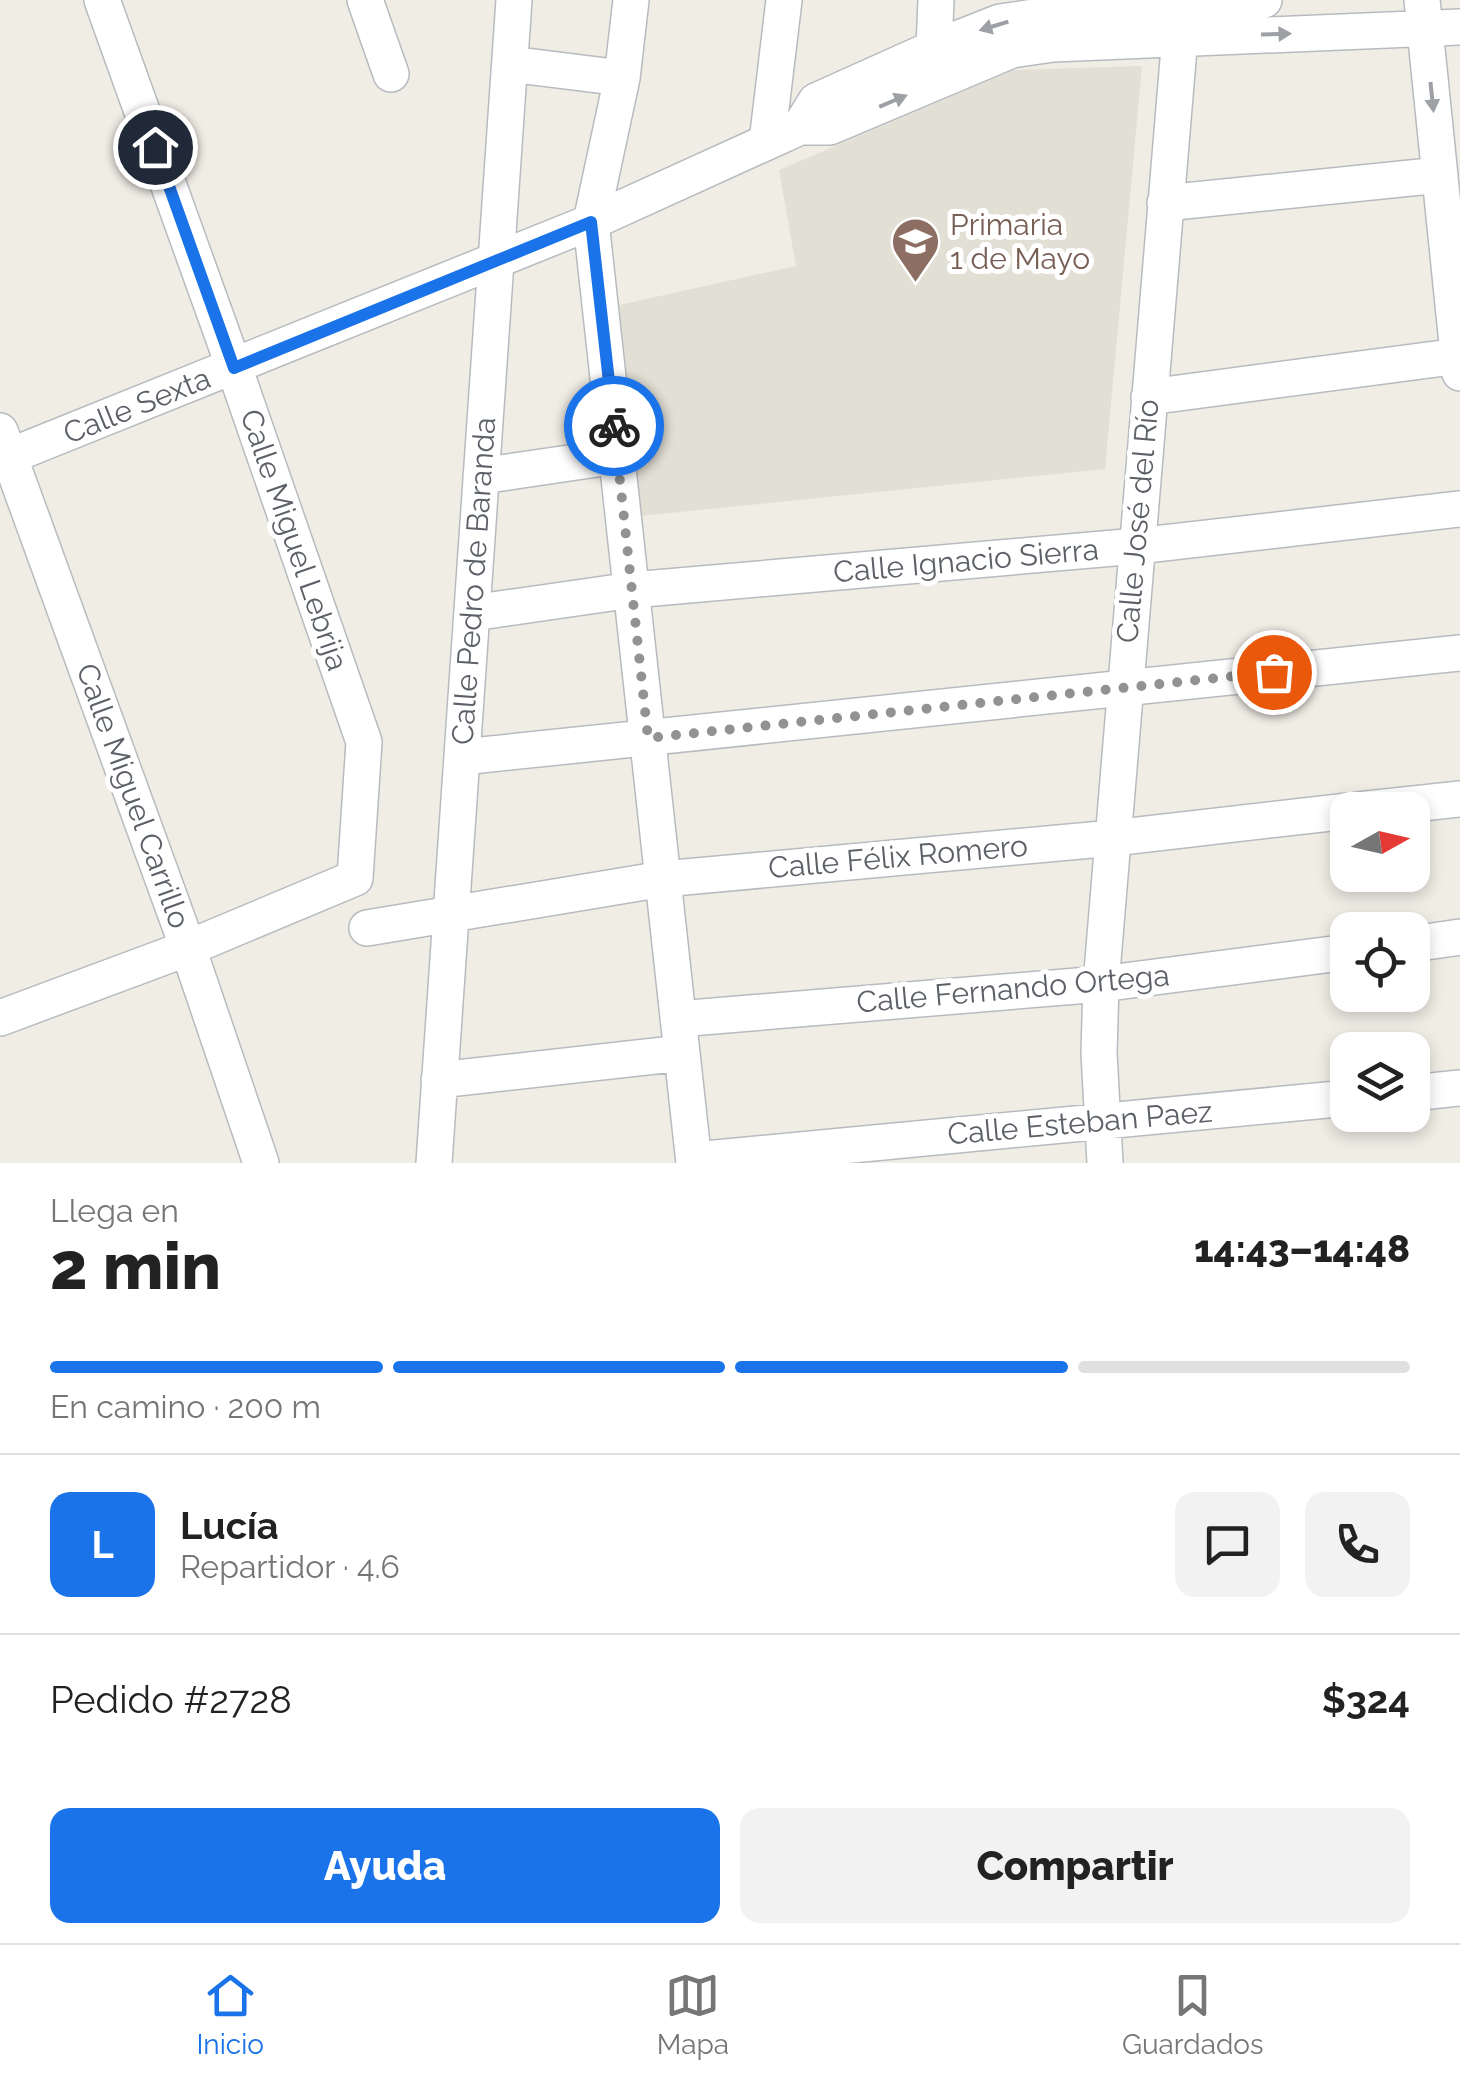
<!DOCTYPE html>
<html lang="es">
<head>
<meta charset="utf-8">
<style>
  body { margin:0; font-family:Raleway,sans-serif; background:#f2f2f2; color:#222; height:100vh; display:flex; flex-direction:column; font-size:38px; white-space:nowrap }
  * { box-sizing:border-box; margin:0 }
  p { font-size:32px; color:#767676 }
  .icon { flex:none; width:55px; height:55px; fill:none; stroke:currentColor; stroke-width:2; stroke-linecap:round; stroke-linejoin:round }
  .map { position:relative; height:1163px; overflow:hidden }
  .sheet { display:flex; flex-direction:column; background:#fff; flex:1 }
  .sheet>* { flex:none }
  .needle { width:65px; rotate:82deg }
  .fabs { position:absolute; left:1330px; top:792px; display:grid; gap:20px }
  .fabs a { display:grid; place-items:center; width:100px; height:100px; border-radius:20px; background:#fff; box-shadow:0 5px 15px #0003; font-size:50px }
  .pin { position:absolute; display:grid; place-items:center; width:85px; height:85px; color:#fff; margin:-42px; border:5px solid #fff; border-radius:50%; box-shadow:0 2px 10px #0007 }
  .courier { position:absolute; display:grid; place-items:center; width:100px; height:100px; margin:-50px; border:8px solid #1a73e8; border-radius:50%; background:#fff; color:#222; box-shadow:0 2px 12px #0007 }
  .overview em { font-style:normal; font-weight:800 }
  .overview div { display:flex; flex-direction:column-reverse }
  .overview { display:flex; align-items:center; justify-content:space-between; height:170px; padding:0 50px }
  h1 { font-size:65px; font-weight:800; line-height:75px }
  .bar { display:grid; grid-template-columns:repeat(4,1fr); gap:15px 10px; align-content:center; height:120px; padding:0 50px }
  .bar i { height:12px; border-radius:8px; background:#e0e0e0 }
  .bar .selected { background:#1a73e8 }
  .bar p { grid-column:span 4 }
  .line { display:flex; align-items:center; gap:25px; padding:0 50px; border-top:2px solid #e0e0e0 }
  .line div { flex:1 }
  .round { display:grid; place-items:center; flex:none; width:105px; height:105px; border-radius:20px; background:#f2f2f2 }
  .button { display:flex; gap:20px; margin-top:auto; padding:20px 50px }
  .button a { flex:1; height:115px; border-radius:20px; background:#1a73e8; color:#fff; font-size:40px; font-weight:800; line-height:115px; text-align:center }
  .button a+a { background:#f2f2f2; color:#222 }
  .tab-bar { display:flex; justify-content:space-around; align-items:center; height:140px; border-top:2px solid #e0e0e0; background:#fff; font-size:28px; color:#767676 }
  .tab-bar a { display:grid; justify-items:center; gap:5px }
  .tab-bar .selected { color:#1a73e8 }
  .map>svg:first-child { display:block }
  .education { fill:#e2dfd5 }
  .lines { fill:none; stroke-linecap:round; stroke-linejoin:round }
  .minor-casing { stroke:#b7bbc0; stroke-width:38 }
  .minor { stroke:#fff; stroke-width:35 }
  .oneway { fill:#9da0a4 }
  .done { stroke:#909293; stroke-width:10; stroke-dasharray:0 18 }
  .route { stroke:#1a73e8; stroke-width:12 }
  .labels { text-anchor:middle; stroke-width:10; stroke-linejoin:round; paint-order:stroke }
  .education-label { font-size:30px; fill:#785e54; stroke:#fff; text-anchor:start }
  .street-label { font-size:30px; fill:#5c6167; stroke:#fff }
</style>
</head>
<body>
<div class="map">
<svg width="1460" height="1163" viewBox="0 0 1460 1163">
  <rect width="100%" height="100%" fill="#f0ede5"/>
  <!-- education -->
  <path class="education" d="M1142,66L1105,469L640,516L619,305L796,266L779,170L1014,70Z"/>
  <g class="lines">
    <defs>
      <path id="minor" d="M365,0L391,74
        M631,0L622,78L591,222L694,1163
        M1422,0L1460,373
        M934,48L936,0
        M510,64L622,78
        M800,127L816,101L934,48L1000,22L1075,11L1264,0
        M767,142L784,0
        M1165,203L1440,175
        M1149,397L1458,356
        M0,431L188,948L261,1163
        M0,460L591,222L800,127H830L1012,50L1053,44L1460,27
        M481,476L617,456
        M472,613L632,590L1137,546L1460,509
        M462,757L1460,653
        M1358,810L1460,799
        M367,928L663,879L1113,838L1348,811
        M1412,944L1460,937
        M0,1018L188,948L355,878L364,742L234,367L102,0
        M678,1019L1101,984L1348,952
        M439,1080L682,1053
        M1412,1093L1460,1088
        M694,1160L1348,1098
        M434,1163L514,0
        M1105,1163L1099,1053L1101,984L1183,0"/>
    </defs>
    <!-- minor casing -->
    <use href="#minor" class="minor-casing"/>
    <!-- minor -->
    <use href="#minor" class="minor"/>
  </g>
  <!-- one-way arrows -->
  <defs><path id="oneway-solid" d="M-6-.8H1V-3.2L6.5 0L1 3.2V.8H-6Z" transform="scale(2.5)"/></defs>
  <g class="oneway">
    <use href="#oneway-solid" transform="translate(994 26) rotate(163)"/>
    <use href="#oneway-solid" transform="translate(1276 34) rotate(-2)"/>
    <use href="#oneway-solid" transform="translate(1432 97) rotate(84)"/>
    <use href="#oneway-solid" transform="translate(893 101) rotate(-23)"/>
  </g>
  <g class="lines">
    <!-- done -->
    <path class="done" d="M614,426L648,738L1274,672"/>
    <!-- route -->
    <path class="route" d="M155,147L234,368L591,222L614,426"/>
  </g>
  <!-- icons -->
  <defs>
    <symbol id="school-pin" viewBox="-11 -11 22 30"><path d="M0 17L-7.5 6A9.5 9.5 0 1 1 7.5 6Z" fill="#8d6e63" stroke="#fff"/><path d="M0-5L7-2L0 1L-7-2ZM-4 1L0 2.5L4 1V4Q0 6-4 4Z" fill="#fff"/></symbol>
  </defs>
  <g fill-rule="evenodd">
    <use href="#school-pin" x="888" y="214" width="55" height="75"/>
  </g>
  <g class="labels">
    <!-- education labels -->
    <g class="education-label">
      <text x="950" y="235">Primaria<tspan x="950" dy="34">1 de Mayo</tspan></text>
    </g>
    <!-- street labels -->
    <g class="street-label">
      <text transform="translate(137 406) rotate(-22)" y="10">Calle Sexta</text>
      <text transform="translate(1138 521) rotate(-85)" y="10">Calle José del Río</text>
      <text transform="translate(294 540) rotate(71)" y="10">Calle Miguel Lebrija</text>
      <text transform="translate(966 561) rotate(-5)" y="10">Calle Ignacio Sierra</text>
      <text transform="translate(474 581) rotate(-86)" y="10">Calle Pedro de Baranda</text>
      <text transform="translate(133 796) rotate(70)" y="10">Calle Miguel Carrillo</text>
      <text transform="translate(898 857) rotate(-5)" y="10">Calle Félix Romero</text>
      <text transform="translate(1013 989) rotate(-5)" y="10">Calle Fernando Ortega</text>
      <text transform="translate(1080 1123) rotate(-5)" y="10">Calle Esteban Paez</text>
    </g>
  </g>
</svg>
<div class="fabs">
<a><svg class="needle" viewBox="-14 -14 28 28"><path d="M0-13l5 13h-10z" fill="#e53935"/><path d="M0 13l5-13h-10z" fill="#767676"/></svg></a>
<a><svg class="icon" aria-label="locate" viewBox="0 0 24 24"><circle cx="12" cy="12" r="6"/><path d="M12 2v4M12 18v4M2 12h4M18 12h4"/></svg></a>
<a><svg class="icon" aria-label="layers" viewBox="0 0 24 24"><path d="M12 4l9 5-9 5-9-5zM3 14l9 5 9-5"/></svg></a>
</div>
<div class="pin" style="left:1274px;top:672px;background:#ea580c"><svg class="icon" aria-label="bag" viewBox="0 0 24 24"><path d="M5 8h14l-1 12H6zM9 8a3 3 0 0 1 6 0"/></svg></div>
<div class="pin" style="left:155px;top:147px;background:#1f2937"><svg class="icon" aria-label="home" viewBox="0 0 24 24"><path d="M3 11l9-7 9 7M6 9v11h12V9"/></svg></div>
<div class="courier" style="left:614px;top:426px"><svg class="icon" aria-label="bike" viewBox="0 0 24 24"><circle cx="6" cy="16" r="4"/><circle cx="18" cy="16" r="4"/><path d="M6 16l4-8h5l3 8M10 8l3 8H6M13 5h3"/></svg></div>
</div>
<section class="sheet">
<div class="overview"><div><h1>2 min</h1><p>Llega en</p></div><em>14:43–14:48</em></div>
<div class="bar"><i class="selected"></i><i class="selected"></i><i class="selected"></i><i></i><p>En camino · 200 m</p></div>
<div class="line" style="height:180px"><b class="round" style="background:#1a73e8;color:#fff">L</b><div><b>Lucía</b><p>Repartidor · 4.6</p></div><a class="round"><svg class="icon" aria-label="chat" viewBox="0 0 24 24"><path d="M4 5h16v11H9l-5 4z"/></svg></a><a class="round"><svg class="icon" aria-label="phone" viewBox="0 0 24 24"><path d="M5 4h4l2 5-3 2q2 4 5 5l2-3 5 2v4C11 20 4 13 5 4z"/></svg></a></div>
<div class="line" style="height:130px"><div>Pedido #2728</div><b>$324</b></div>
<div class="button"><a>Ayuda</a><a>Compartir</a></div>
</section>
<nav class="tab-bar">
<a class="selected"><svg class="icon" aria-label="home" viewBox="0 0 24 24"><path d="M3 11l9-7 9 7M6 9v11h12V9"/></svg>Inicio</a>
<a><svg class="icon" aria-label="map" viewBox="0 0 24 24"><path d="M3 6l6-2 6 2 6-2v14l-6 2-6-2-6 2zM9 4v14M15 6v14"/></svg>Mapa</a>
<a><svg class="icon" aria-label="saved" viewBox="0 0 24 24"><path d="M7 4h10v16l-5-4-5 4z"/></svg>Guardados</a>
</nav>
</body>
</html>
